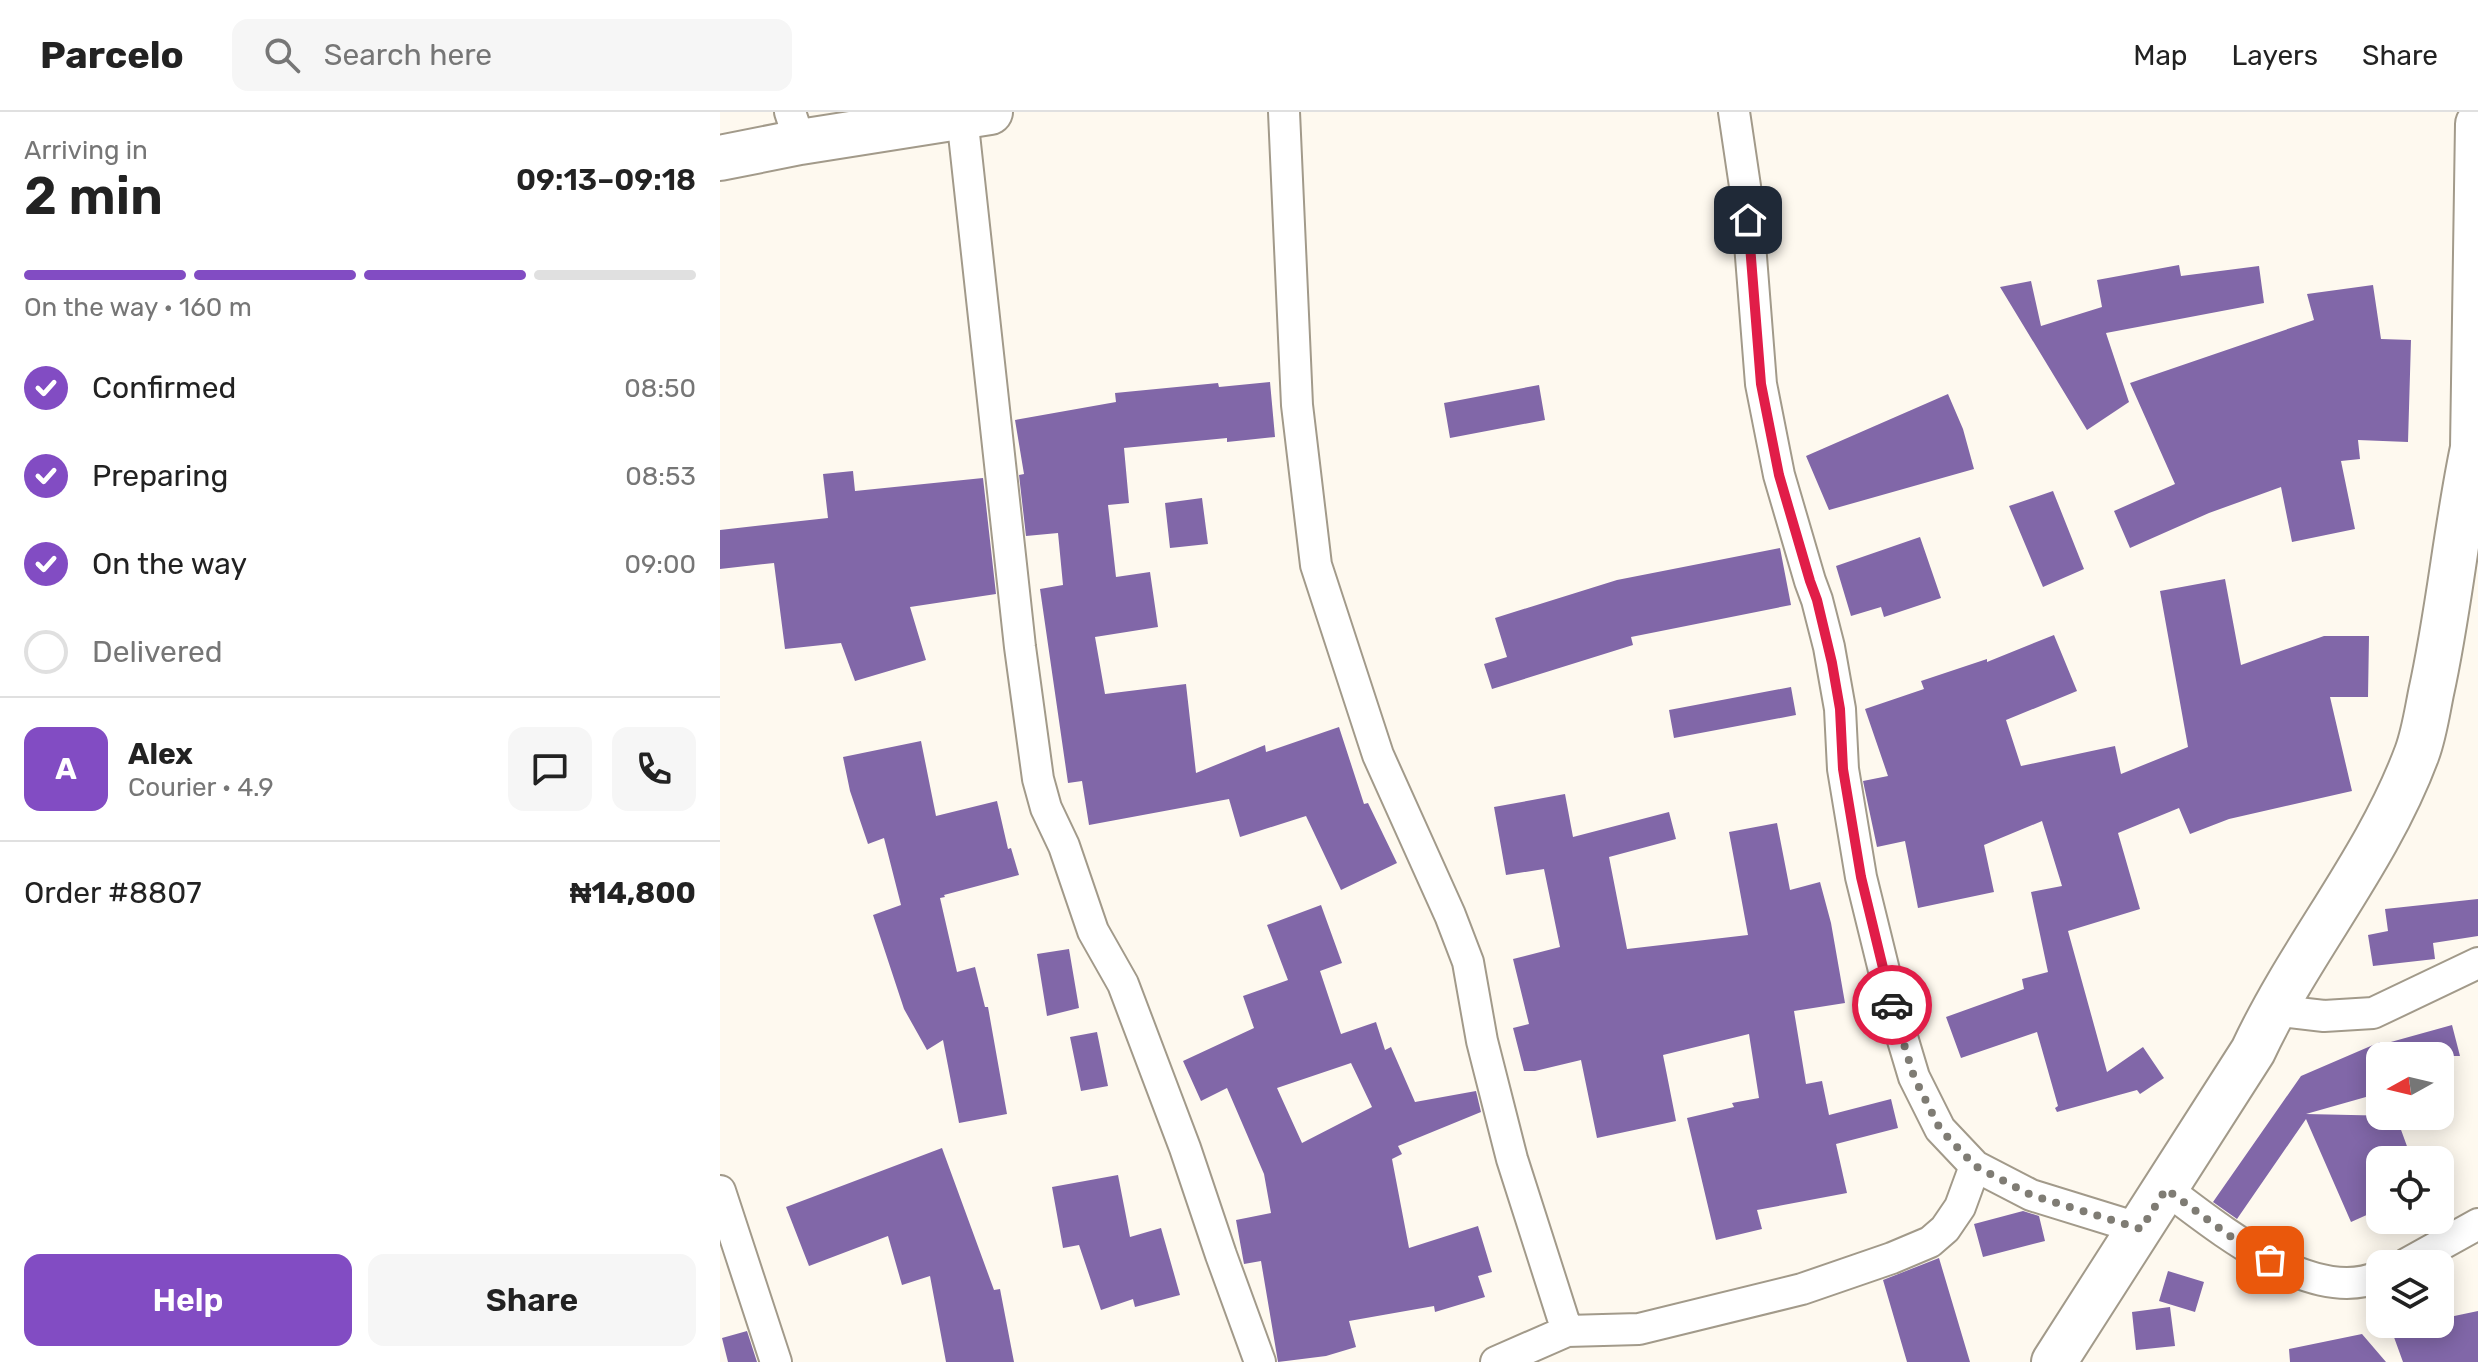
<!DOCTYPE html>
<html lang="en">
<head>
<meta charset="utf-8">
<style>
  body { margin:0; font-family:Rubik,sans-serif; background:#f6f6f6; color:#222; height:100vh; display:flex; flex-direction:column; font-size:30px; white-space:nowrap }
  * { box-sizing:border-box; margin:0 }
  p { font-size:26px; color:#767676 }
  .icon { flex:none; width:44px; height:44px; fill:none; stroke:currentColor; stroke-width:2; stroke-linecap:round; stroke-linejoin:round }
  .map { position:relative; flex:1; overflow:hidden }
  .drawer { display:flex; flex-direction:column; background:#fff; width:720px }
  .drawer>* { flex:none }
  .needle { width:52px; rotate:262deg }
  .tools { position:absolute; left:1646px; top:930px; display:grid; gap:16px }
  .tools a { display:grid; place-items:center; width:88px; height:88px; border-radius:16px; background:#fff; box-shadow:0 4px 20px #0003; font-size:40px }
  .pin { position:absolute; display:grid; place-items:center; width:68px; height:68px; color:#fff; margin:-34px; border-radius:16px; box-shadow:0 4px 12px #0006 }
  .courier { position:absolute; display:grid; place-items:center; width:80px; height:80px; margin:-40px; border:6px solid #e11d48; border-radius:50%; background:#fff; color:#222; box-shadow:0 2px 10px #0007 }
  .overview em { font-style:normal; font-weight:600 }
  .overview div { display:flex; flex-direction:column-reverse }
  .overview { display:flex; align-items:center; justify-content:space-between; height:136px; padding:0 24px }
  h1 { font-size:52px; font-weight:600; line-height:60px }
  .bar { display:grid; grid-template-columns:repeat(4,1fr); gap:12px 8px; align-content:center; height:96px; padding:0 24px }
  .bar i { height:10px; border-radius:6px; background:#e0e0e0 }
  .bar .current { background:#824cc3 }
  .bar p { grid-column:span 4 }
  .line { display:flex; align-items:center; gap:20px; padding:0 24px; border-top:2px solid #e0e0e0 }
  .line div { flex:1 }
  .round { display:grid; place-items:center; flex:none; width:84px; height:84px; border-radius:16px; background:#f6f6f6 }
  ol { padding:0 24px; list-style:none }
  li { display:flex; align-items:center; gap:24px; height:88px }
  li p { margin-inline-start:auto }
  li .icon { padding:8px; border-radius:50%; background:#824cc3; color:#fff; stroke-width:4 }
  li:last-child { color:#767676 }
  li i { width:44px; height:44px; border:4px solid #e0e0e0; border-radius:50% }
  .action { display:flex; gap:16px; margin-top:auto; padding:16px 24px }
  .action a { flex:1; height:92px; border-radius:16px; background:#824cc3; color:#fff; font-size:32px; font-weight:600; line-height:92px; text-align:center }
  .action a+a { background:#f6f6f6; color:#222 }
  header { display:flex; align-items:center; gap:48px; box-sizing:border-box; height:112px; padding:0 40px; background:#fff; border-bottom:2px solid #e0e0e0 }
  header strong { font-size:38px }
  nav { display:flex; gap:44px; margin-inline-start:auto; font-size:28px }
  .search { width:560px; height:72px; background:#f6f6f6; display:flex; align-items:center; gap:20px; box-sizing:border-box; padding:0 28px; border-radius:16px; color:#767676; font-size:30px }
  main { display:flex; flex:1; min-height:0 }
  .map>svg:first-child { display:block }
  .building { fill:#8167a8; fill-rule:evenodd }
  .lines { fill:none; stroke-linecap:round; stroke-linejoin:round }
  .street-casing { stroke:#a29a8a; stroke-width:34 }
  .secondary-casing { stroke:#a29a8a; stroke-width:48 }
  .street { stroke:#fff; stroke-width:30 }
  .secondary { stroke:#fff; stroke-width:44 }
  .done { stroke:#7f7c74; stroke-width:8; stroke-dasharray:0 14.4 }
  .route { stroke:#e11d48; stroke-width:10 }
</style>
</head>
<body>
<header>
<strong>Parcelo</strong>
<div class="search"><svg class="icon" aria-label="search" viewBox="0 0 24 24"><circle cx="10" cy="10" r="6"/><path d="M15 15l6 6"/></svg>Search here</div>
<nav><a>Map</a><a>Layers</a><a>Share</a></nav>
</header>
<main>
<section class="drawer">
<div class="overview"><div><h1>2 min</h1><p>Arriving in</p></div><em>09:13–09:18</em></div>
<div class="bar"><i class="current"></i><i class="current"></i><i class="current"></i><i></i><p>On the way · 160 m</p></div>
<ol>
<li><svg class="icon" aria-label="check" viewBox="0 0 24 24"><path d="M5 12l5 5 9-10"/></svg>Confirmed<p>08:50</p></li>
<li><svg class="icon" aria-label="check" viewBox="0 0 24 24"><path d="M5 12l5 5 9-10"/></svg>Preparing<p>08:53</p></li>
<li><svg class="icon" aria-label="check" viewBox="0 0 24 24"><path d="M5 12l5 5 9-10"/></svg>On the way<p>09:00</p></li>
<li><i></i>Delivered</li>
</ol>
<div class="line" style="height:144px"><b class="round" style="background:#824cc3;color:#fff">A</b><div><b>Alex</b><p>Courier · 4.9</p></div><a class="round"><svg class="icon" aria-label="chat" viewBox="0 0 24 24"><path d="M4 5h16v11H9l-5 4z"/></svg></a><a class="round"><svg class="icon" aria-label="phone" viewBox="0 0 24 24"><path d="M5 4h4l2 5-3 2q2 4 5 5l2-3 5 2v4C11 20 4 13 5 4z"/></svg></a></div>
<div class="line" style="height:104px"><div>Order #8807</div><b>₦14,800</b></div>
<div class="action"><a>Help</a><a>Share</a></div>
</section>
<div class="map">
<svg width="1758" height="1250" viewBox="0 0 1758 1250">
  <rect width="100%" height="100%" fill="#fef9ef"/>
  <!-- building -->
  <path class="building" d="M1459,153L1461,164L1539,154L1544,191L1386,221L1409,290L1367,318L1280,175L1311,169L1321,214L1382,195L1377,168Z
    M1653,173L1661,227L1691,228L1688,330L1638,328L1640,347L1621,349L1635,417L1572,430L1561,375L1489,401L1410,436L1394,399L1455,372L1410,271L1594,208L1587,182Z
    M550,270L555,325L507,330V326L404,336L409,391L388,393L396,465L430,460L438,515L375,525L385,582L466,572L476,661L545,633L546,640L619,615L644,692L648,691L677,751L621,778L586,704L520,725L509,687L369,713L362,669L348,671L320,477L343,473L338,421L306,424L299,363L304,362L295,308L396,290L395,281L498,271L499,275Z
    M819,273L825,308L730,326L724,291Z
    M1228,282L1243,317L1254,357L1109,398L1086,344Z
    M133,359L135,379L263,366L276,482L190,495L206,548L135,569L121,531L65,537L54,451L0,457V418L108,406L103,362Z
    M1333,379L1364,457L1323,475L1289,394Z
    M482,386L488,432L450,436L445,391Z
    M1200,425L1221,486L1164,505L1161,495L1131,504L1116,454Z
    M1060,436L1071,493L911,525L913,533L772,577L764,552L787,545L775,506L897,468Z
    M1505,467L1521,553L1604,524H1649L1648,585H1610L1632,679L1509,707L1470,722L1459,696L1398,721L1420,797L1348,819L1387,960L1423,935L1444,966L1420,982L1417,978L1337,1000L1335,996L1338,994L1317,920L1241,946L1226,905L1304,877L1302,867L1328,860L1311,780L1342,774L1322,709L1264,733L1274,780L1198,796L1185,729L1157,735L1143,669L1168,664L1145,597L1204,577L1201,569L1267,547V550L1334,523L1357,579L1286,608L1301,654L1395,634L1401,662L1468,635L1440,479Z
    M1071,575L1076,603L954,626L949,598Z
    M201,629L216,704L277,689L288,737L291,736L299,763L224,783L225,785L220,786L237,860L255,855L265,895H268L287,1002L239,1011L223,928L207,938L184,897L153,803L181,793L164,726L148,732L130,679L123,645Z
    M845,682L853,725L949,700L956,727L889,745L907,837L1028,823L1009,720L1057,711L1070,778L1100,770L1111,811L1125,891L1074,899L1086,972L1102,969L1109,1003L1171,987L1178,1016L1116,1032L1127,1081L1037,1098L1042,1117L996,1128L967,1006L1014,995L1012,991L1039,986L1029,922L943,943L956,1009L877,1026L861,948L815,959H804L793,916L809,912L793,847L840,835L824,757L786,763L774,695Z
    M1758,787V824L1713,831L1715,847L1653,854L1648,823L1668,819L1665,797Z
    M601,793L622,851L600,859L621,922L656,910L665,938L671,935L695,990L756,979L761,1000L678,1034L682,1042L672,1047L689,1136L758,1114L772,1160L758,1164L765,1185L715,1200L714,1194L629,1209L636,1235L606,1244L558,1250L541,1149L524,1152L516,1108L551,1101L544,1062L507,976L481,989L463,949L534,916L523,884L568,868L547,813ZM631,951L652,995L582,1031L557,976Z
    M349,837L359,896L327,904L317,842Z
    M1732,913L1740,944H1660V981L1586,1002L1676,1004L1692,1048H1660V1097L1631,1110L1586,1007L1517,1107L1493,1090L1581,964L1660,930V933Z
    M377,920L388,974L361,979L350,925Z
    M222,1036L274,1178L280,1177L294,1250H226L210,1164L182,1173L168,1124L89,1154L66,1095Z
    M398,1063L410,1125L441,1116L460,1183L415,1195L413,1187L381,1198L359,1133L343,1136L332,1075Z
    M1303,1099L1319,1104L1325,1129L1263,1145L1254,1112Z
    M1219,1146L1250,1250H1187L1163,1168Z
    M1448,1159L1484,1170L1475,1200L1439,1189Z
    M1450,1195L1455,1234L1416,1238L1412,1200Z
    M1758,1199V1250H1683L1671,1217L1694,1212H1720V1207Z
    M27,1219L37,1250H8L2,1226Z
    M1642,1222L1666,1250H1570L1569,1237Z"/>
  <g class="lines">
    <defs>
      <path id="street" d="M70,0L80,30
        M564,0L577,293L596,453L658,643L730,803L748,850L762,929L792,1047L847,1219
        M1014,0L1026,81L1041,272L1059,363L1090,469L1097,488L1109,535L1120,597L1123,657L1141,765L1173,895L1194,965L1220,1017L1255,1054L1311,1083L1421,1117
        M242,4L300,535L318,667L326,696L344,734L373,819L403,872L465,1036L501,1143L540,1250
        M1552,898L1604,904L1653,901L1758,851
        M1446,1077C1497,1115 1593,1195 1660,1164
        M0,1079L56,1250
        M1686,1152L1758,1112
        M776,1250L847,1219L919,1217L1082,1177L1172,1146L1210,1130L1225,1117L1240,1095L1255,1054"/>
      <path id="secondary" d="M0,46L80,30L270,0
        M1334,1250L1533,939C1581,836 1657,749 1697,641C1704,622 1707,601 1711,581C1729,500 1736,417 1753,336L1758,12"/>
    </defs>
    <!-- street casing -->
    <use href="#street" class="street-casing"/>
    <!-- secondary casing -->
    <use href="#secondary" class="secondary-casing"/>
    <!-- street -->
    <use href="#street" class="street"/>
    <!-- secondary -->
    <use href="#secondary" class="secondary"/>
  </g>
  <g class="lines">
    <!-- done -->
    <path class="done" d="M1172,893L1194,965L1220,1017L1255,1054L1311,1083L1421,1117L1446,1077L1514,1127L1550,1148"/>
    <!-- route -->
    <path class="route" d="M1028,108L1041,272L1059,363L1090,469L1097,488L1112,551L1120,597L1123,657L1141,765L1172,893"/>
  </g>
</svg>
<div class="tools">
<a><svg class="needle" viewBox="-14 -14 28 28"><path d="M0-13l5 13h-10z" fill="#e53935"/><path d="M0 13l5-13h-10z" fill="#767676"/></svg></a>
<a><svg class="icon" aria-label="locate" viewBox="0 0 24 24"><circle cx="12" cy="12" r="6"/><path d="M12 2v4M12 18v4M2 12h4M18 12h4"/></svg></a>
<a><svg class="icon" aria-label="layers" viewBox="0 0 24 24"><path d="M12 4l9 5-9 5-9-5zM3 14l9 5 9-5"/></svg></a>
</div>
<div class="pin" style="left:1550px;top:1148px;background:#ea580c"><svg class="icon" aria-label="bag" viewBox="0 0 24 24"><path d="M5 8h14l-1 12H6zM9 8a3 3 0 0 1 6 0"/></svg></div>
<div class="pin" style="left:1028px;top:108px;background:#1f2937"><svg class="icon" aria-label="home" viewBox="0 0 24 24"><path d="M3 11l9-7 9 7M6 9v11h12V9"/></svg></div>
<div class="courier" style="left:1172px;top:893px"><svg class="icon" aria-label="car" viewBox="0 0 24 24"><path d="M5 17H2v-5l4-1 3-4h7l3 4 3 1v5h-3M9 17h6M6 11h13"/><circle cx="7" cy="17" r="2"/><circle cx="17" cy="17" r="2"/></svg></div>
</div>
</main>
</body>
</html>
